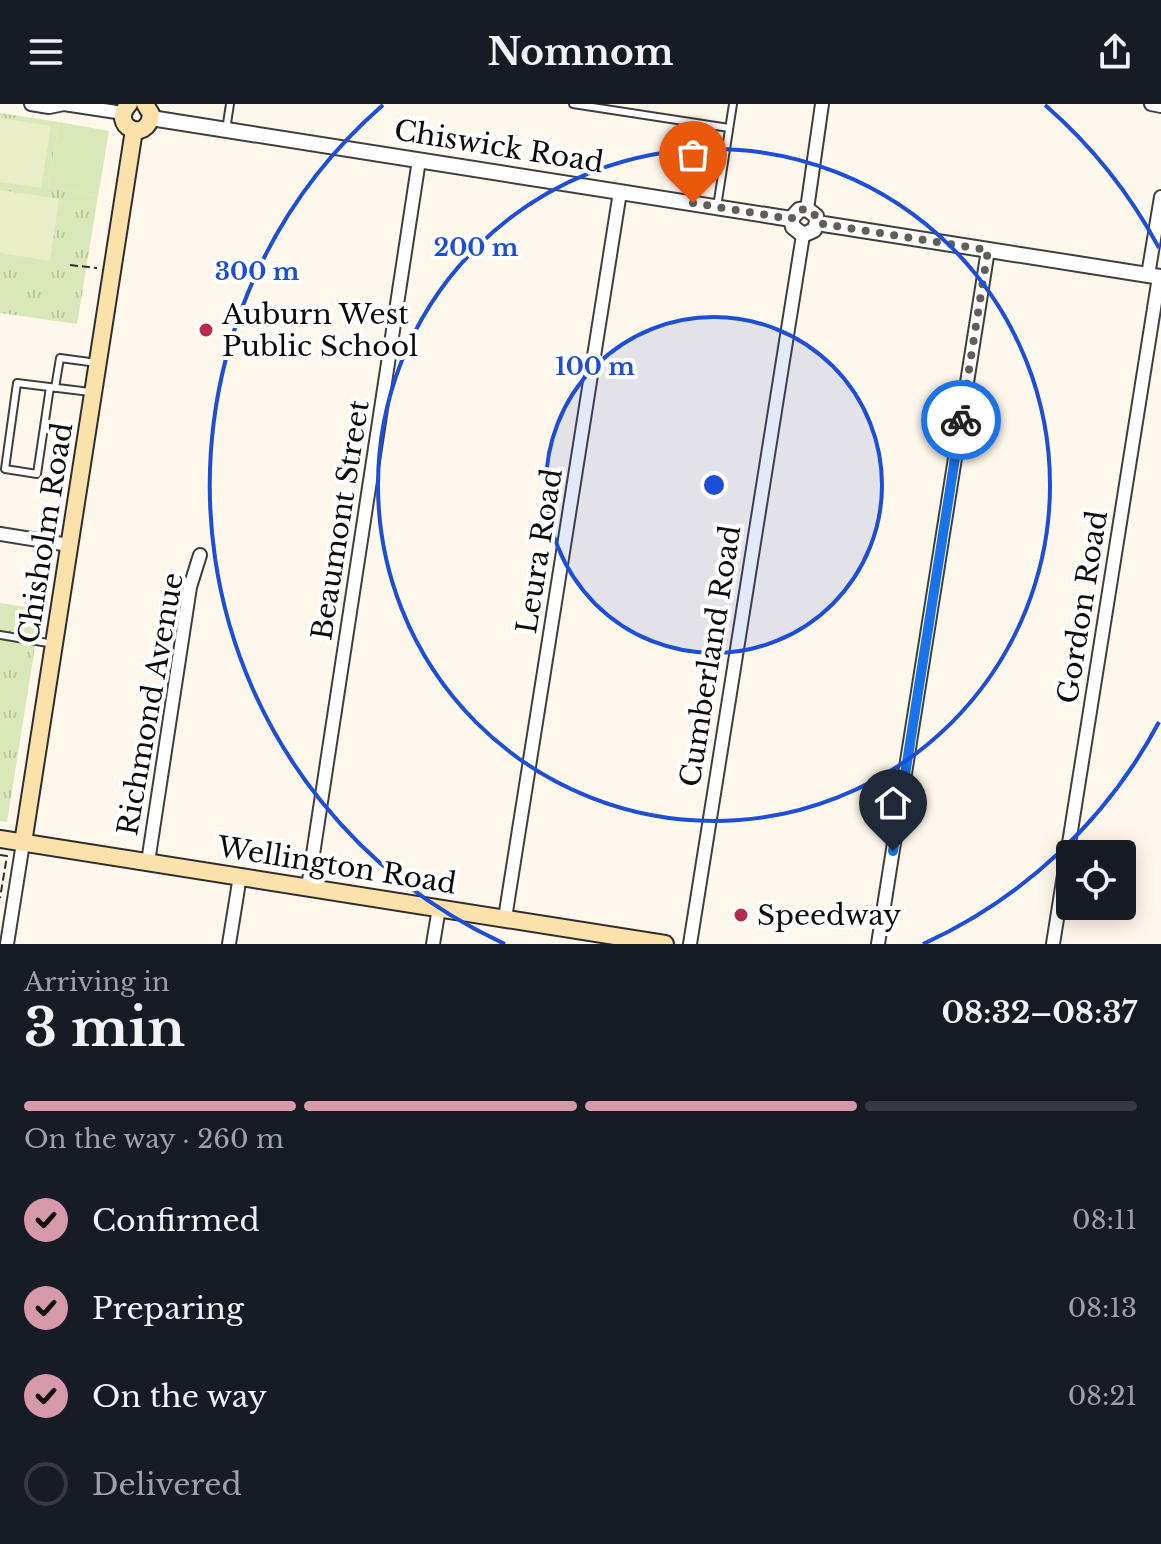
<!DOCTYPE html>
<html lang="en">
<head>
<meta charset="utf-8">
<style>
  body { margin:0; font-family:"Libre Baskerville",serif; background:#242831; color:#f1f3f6; height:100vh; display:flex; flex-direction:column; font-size:30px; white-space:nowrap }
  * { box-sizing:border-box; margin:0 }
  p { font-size:26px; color:#9ea1a6 }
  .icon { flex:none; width:44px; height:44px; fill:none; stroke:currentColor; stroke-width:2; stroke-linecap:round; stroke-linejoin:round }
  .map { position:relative; height:840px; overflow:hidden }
  .panel { display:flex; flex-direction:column; background:#171b24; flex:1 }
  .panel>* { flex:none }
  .fabs { position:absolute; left:1056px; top:736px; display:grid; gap:16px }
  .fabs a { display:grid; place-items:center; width:80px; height:80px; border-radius:8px; background:#171b24; box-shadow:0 4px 20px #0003; font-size:40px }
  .pin { position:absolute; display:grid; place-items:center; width:68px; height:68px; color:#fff; margin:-82px -34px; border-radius:50% 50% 50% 0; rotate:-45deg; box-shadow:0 0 8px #0007 }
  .pin .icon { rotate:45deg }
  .courier { position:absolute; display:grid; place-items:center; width:80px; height:80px; margin:-40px; border:6px solid #1a73e8; border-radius:50%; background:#fff; color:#222; box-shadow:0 2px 10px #0007 }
  .summary em { font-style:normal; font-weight:700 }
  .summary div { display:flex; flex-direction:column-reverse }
  .summary { display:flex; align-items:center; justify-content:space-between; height:136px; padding:0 24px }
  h1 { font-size:52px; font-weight:700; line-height:60px }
  .bar { display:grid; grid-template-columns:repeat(4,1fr); gap:12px 8px; align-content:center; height:96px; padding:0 24px }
  .bar i { height:10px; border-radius:6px; background:#363941 }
  .bar .on { background:#d699aa }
  .bar p { grid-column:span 4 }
  ol { padding:0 24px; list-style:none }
  li { display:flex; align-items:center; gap:24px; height:88px }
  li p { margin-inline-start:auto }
  li .icon { padding:8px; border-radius:50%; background:#d699aa; color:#111; stroke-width:4 }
  li:last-child { color:#9ea1a6 }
  li i { width:44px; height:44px; border:4px solid #363941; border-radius:50% }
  header { display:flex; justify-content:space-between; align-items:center; height:104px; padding:0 24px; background:#171b24; font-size:36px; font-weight:700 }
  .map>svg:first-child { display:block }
  .grass { fill:url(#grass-tufts) }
  .garden { fill:#dae7b8 }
  .pitch { fill:#e9eec9 }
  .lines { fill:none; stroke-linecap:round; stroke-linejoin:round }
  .service-casing { stroke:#3f3f3f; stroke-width:10 }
  .minor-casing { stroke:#3f3f3f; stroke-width:16 }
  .tertiary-casing { stroke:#3f3f3f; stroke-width:18 }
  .secondary-casing { stroke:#2e2e2e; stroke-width:20 }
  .path { stroke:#2e2e2e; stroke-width:2; stroke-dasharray:8 4; stroke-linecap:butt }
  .service { stroke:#fff; stroke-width:6 }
  .minor { stroke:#fff; stroke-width:12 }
  .tertiary { stroke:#fff; stroke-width:14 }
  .secondary { stroke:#fce2aa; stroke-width:16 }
  .done { stroke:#615e5a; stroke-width:8; stroke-dasharray:0 14.4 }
  .route { stroke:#1a73e8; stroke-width:10 }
  .ring { fill:none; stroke:#1d4ed8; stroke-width:4 }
  .poi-dot { fill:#b62a4e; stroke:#fff; stroke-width:3 }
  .labels { text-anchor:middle; stroke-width:8; stroke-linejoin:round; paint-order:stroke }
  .street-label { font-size:28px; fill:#0c0c0c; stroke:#fff }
  .poi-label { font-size:28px; fill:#0c0c0c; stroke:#fff; text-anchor:start }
  .centre { fill:#1d4ed8; stroke:#fff; stroke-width:4 }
  .ring-label { font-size:24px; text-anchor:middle; font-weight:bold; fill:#1d4ed8; stroke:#fff; stroke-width:8; stroke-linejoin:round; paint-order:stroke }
</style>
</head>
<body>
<header><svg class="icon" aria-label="menu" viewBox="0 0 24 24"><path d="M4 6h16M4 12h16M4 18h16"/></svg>Nomnom<svg class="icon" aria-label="share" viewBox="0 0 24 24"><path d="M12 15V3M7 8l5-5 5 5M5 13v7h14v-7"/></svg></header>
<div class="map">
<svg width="1161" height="840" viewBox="0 0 1161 840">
  <defs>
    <pattern id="grass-tufts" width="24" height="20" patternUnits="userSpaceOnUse" patternTransform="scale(2)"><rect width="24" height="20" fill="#dae7b8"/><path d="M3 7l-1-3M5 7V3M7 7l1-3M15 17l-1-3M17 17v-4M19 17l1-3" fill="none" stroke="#bac59d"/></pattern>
  </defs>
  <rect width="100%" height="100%" fill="#fef7ec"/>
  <!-- grass -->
  <path class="grass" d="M0,9L59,18L48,83L98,92L77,220L0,209Z
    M0,499L41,505L7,718L0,717Z"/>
  <!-- garden -->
  <path class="garden" d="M59,18L109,27L98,92L48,83Z"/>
  <!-- pitch -->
  <path class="pitch" d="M0,14L51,22L41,84L0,78Z
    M0,86L59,95L50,157L0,149Z"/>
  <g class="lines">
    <defs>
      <path id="service" d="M573,0L729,24
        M226,26L230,0
        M717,103L733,0
        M50,283L37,370L5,365L17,279L90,288
        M55,284L60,254L97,259
        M0,531L54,540"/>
      <path id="minor" d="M31,0L49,3L64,0
        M64,0L123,9
        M1151,0L1161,2
        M807,105L822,0
        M1148,171L1161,93
        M0,430L69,441
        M148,758L190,483L200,451
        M308,783L419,56
        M505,814L620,88
        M7,840L23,739
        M229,840L240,772
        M433,840L439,804
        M690,840L803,131
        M878,840L988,146
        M1053,840L1159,173"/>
      <path id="tertiary" d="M151,14L791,115
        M791,115L793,123L803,131L814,126L817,119
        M791,115L799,106L807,105L816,112L817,119
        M817,119L1161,173"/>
      <path id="secondary" d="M129,0C108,22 148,41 151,10L145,0
        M0,735L665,840
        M23,739L134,26"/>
    </defs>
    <!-- service casing -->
    <use href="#service" class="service-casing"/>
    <!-- minor casing -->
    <use href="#minor" class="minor-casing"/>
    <!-- tertiary casing -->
    <use href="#tertiary" class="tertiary-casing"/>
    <!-- secondary casing -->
    <use href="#secondary" class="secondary-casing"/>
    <!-- path -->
    <path class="path" d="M70,161L97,164
      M0,751L7,752L0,794"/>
    <!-- service -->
    <use href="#service" class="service"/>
    <!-- minor -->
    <use href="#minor" class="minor"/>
    <!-- tertiary -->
    <use href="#tertiary" class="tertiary"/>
    <!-- secondary -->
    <use href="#secondary" class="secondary"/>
  </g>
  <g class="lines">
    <!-- done -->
    <path class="done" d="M693,99L791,115L799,106L807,105L814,109L817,119L988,146L961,316"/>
    <!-- route -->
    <path class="route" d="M893,747L961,316"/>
  </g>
  <!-- distance rings -->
  <circle cx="714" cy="381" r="168" fill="#1d4ed8" fill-opacity=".12"/>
  <g class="ring">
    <circle cx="714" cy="381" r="168"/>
    <circle cx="714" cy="381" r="336"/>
    <path d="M1159 618A504 504 0 0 1 923 840M505 840A504 504 0 0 1 383 1M1045 1A504 504 0 0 1 1159 144"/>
  </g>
  <!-- markers -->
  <g class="poi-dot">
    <circle cx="206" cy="226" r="8"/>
    <circle cx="741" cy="811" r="8"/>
  </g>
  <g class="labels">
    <!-- street labels -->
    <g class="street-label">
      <text transform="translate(499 42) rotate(9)" y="10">Chiswick Road</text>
      <text transform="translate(340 416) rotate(-81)" y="10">Beaumont Street</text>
      <text transform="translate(45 429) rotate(-81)" y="10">Chisholm Road</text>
      <text transform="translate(539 447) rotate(-81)" y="10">Leura Road</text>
      <text transform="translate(1082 503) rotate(-81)" y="10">Gordon Road</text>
      <text transform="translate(710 552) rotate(-81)" y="10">Cumberland Road</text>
      <text transform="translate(150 600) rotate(-80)" y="10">Richmond Avenue</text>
      <text transform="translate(337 761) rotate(9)" y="10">Wellington Road</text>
    </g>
    <!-- poi labels -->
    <g class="poi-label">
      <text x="222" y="220">Auburn West<tspan x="222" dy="32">Public School</tspan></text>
      <text x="757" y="821">Speedway</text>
    </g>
  </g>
  <circle cx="714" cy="381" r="12" class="centre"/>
  <g class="ring-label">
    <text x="476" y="152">200 m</text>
    <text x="257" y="176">300 m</text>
    <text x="595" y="271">100 m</text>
  </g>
</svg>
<div class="fabs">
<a><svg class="icon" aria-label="locate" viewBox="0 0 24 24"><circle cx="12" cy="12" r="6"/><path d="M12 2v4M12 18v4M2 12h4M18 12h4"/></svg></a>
</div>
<div class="pin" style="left:693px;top:99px;background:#ea580c"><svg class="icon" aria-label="bag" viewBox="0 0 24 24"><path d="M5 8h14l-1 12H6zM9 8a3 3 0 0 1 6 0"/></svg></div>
<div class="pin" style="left:893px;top:747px;background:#1f2937"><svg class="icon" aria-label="home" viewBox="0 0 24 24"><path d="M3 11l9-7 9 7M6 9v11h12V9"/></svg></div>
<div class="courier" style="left:961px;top:316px"><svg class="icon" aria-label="bike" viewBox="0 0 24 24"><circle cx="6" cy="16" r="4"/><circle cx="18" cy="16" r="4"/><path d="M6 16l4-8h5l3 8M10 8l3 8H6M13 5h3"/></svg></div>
</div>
<section class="panel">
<div class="summary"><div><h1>3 min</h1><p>Arriving in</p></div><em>08:32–08:37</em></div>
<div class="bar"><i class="on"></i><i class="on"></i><i class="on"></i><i></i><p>On the way · 260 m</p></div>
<ol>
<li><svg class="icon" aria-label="check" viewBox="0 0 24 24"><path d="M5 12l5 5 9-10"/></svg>Confirmed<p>08:11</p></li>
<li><svg class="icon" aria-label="check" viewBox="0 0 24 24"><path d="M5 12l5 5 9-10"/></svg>Preparing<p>08:13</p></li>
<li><svg class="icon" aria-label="check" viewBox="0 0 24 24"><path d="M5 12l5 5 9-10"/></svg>On the way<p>08:21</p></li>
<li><i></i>Delivered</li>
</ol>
</section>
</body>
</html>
